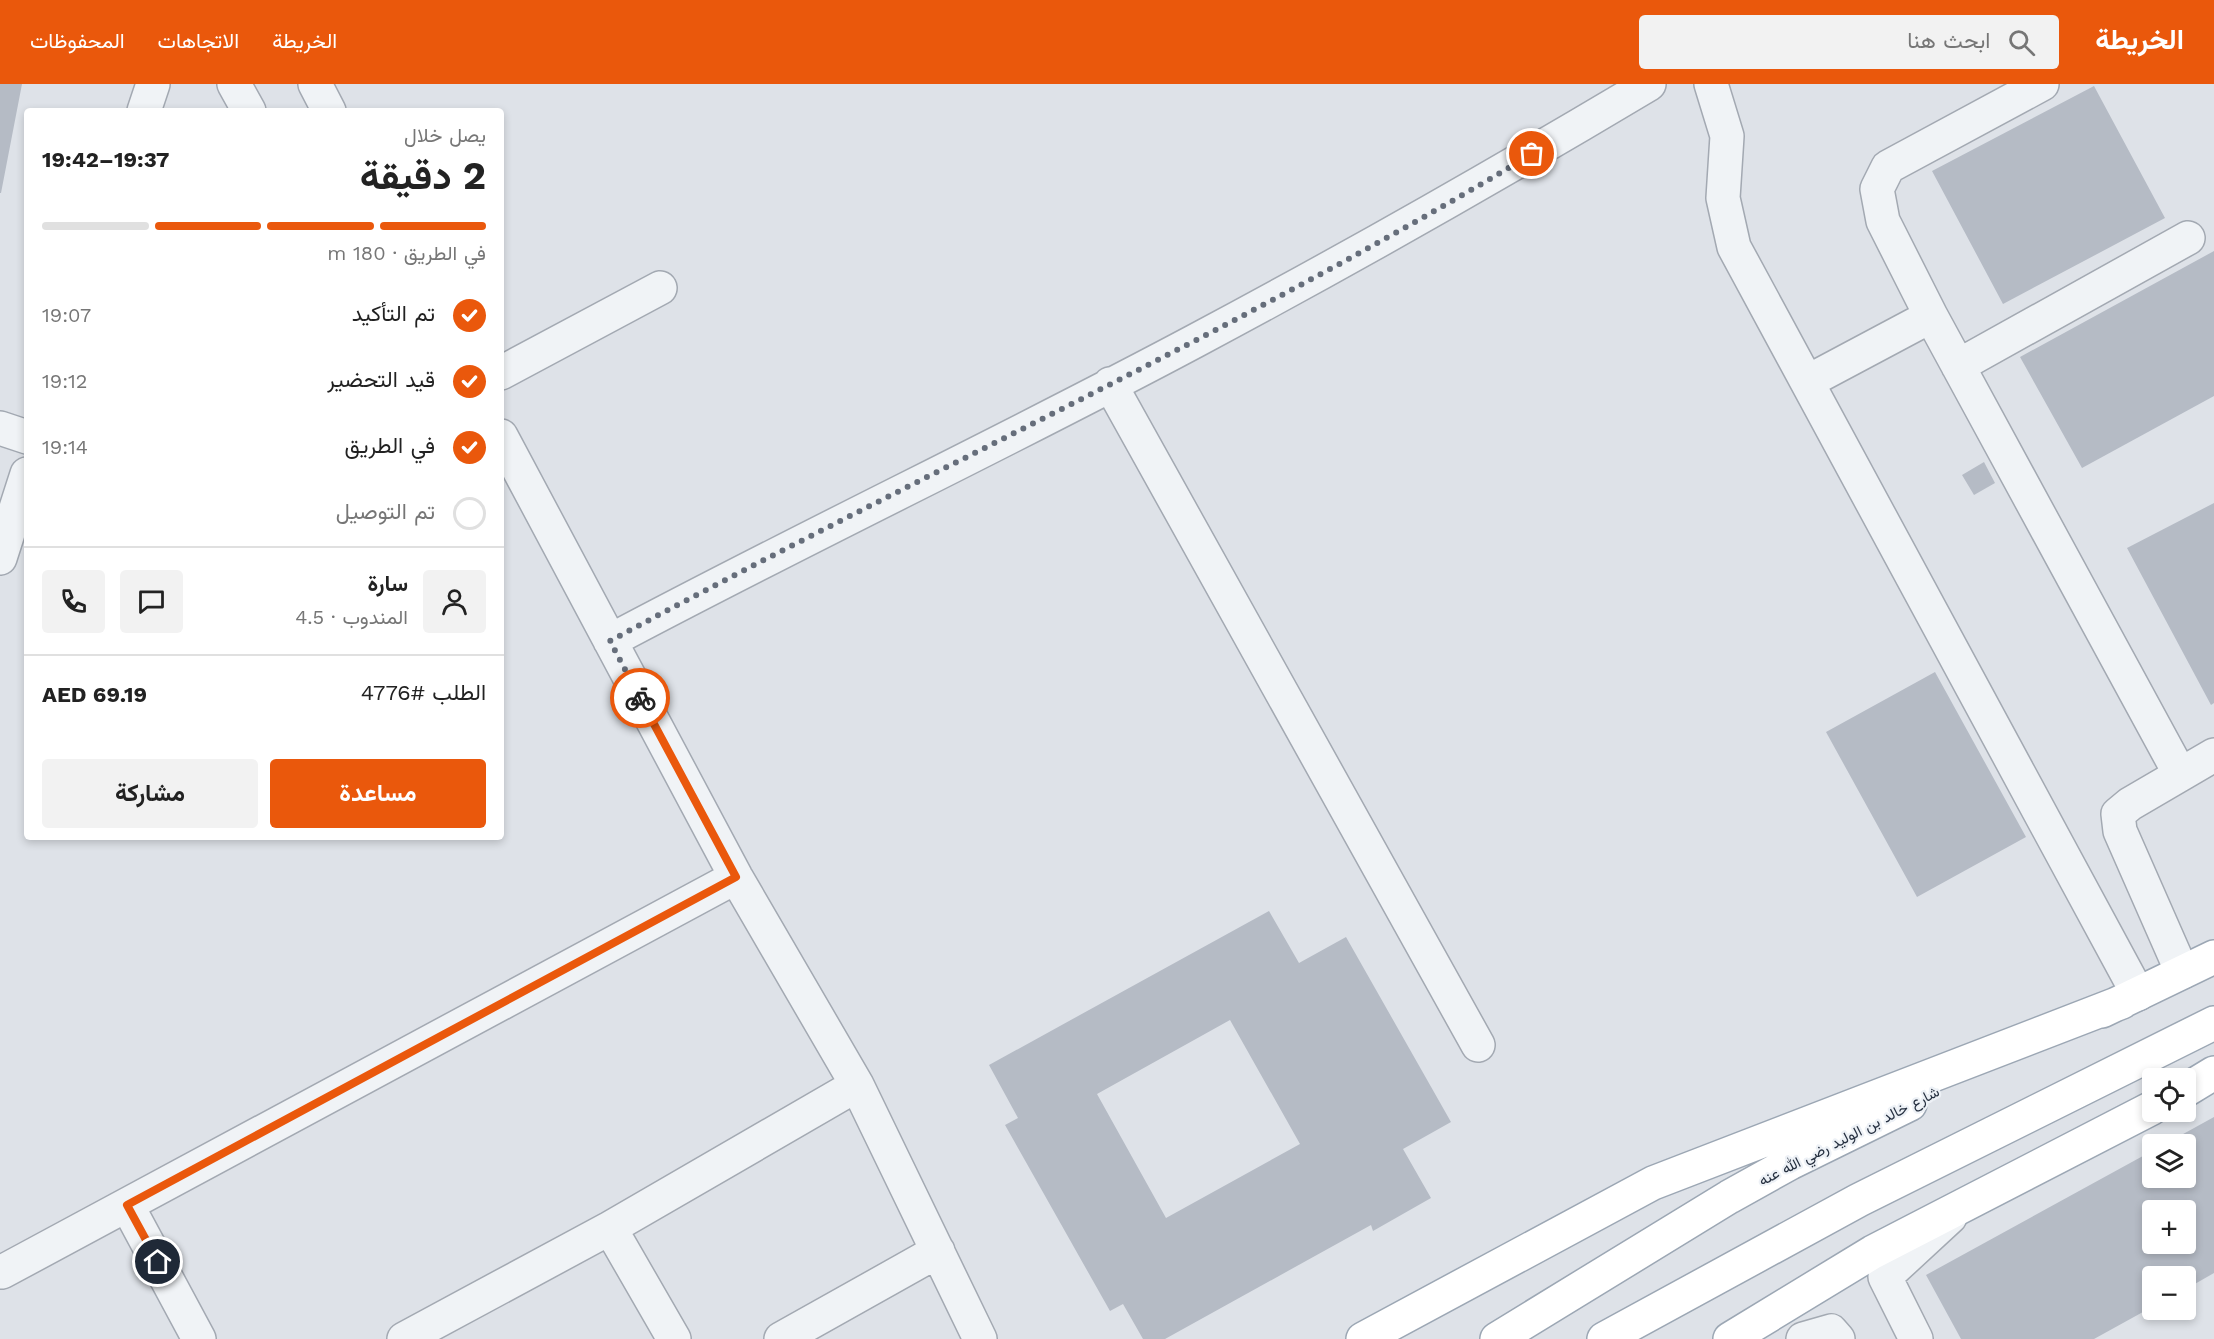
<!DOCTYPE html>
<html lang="ar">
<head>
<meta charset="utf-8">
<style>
  body { margin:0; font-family:"Work Sans",Vazirmatn,sans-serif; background:#f2f2f2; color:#222; direction:rtl; height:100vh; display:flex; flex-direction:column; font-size:22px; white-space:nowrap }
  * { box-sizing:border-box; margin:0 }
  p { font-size:20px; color:#767676 }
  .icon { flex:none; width:33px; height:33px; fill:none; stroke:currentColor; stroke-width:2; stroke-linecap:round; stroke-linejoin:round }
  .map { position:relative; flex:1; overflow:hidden; direction:ltr }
  .details { position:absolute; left:24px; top:24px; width:480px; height:732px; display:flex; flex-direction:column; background:#fff; border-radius:6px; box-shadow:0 3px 9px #0003; direction:rtl }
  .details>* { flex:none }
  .buttons { position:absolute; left:2142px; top:984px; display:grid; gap:12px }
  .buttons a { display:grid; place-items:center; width:54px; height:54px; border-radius:6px; background:#fff; box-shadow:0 3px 9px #0003; font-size:30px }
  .pin { position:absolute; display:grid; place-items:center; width:51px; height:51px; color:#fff; margin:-26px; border:3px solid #fff; border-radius:50%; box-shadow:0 2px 6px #0007 }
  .courier { position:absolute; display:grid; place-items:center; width:60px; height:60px; margin:-30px; border:4px solid #ea580c; border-radius:50%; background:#fff; color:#222; box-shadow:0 2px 8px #0007 }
  .head em { font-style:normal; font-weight:700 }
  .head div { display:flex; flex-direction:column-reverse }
  .head { display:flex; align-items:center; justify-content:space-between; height:102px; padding:0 18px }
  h1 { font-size:39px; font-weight:700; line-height:45px }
  .bar { display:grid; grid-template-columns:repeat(4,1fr); gap:9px 6px; align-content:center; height:72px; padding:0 18px }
  .bar i { height:8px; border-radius:4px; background:#e0e0e0 }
  .bar .on { background:#ea580c }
  .bar p { grid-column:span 4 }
  .line { display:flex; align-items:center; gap:15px; padding:0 18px; border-top:2px solid #e0e0e0 }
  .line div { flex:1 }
  .round { display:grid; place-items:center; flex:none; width:63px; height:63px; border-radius:6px; background:#f2f2f2 }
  ol { padding:0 18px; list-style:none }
  li { display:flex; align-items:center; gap:18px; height:66px }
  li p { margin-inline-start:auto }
  li .icon { padding:6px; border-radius:50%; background:#ea580c; color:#fff; stroke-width:4 }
  li:last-child { color:#767676 }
  li i { width:33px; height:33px; border:3px solid #e0e0e0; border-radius:50% }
  .primary-button { display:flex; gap:12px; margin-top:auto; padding:12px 18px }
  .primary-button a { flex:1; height:69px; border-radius:6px; background:#ea580c; color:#fff; font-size:24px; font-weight:700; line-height:69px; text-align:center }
  .primary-button a+a { background:#f2f2f2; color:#222 }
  header { display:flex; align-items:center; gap:36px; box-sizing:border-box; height:84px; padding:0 30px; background:#ea580c; color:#fff }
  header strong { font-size:28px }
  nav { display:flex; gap:33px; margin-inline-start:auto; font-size:21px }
  .search { width:420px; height:54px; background:#f2f2f2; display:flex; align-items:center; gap:15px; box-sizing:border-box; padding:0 21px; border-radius:6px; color:#767676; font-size:22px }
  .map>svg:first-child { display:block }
  .building { fill:#b5bbc5; fill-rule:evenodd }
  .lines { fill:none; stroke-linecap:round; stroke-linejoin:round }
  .minor-casing { stroke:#a3a9b2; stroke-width:36 }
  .major-casing { stroke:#9ca7b4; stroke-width:36 }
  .minor { stroke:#f0f3f6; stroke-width:33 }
  .major { stroke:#fff; stroke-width:33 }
  .done { stroke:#666e7b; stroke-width:6; stroke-dasharray:0 10.8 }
  .route { stroke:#ea580c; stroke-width:8 }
  .labels { text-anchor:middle; stroke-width:4.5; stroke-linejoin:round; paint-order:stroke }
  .street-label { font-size:15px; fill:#263040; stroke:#edf1f6 }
</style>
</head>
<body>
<header>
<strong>الخريطة</strong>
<div class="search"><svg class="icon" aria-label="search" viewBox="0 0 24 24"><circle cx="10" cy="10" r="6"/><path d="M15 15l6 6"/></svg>ابحث هنا</div>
<nav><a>الخريطة</a><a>الاتجاهات</a><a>المحفوظات</a></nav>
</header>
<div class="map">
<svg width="2214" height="1255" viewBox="0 0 2214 1255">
  <rect width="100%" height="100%" fill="#dee2e8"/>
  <!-- building -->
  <path class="building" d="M0,0H22L1,109H0Z
    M2094,2L2165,134L2003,220L1932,87Z
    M2214,167V312L2082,384L2020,273Z
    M1984,378L1995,399L1974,411L1962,391Z
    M2214,419V619L2211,621L2127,464Z
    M1935,588L2026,753L1917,813L1826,648Z
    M1269,827L1299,879L1346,853L1451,1038L1403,1065L1431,1114L1373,1147L1371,1141L1165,1255H1143L1123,1220L1110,1227L1005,1041L1018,1034L989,981ZM1230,936L1300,1060L1166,1134L1097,1010Z
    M2214,1033V1189L2186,1205V1192H2152V1223L2094,1255H1961L1926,1191L2152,1067V1094H2186V1060H2165ZM2152,1126H2186V1160H2152Z"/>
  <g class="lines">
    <defs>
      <path id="minor" d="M234,0L249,27
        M315,0L329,27
        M1711,0L1727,52L1723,114L1734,163L2138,910
        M144,27L153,0
        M1931,232L1883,137L1877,105L1888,83L2042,0
        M1958,282L2188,154
        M501,289L660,204
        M1807,298L1931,232L2180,690
        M1110,300L1478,961
        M0,344L27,353
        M501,352L736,793L857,1001L980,1255
        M0,474L27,390
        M610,557C803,454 1002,360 1195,257C1349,175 1500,89 1649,0
        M2182,888L2120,747L2118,730L2130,720L2214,671
        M127,1121L199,1255
        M610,1144L674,1255
        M2,1188L736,793
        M404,1255L610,1144L857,1001
        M781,1255L938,1167
        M1803,1255L1831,1247L1838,1255
        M1916,1255L1885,1193L1950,1133"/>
      <path id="major" d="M2102,927L2214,873
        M2186,1006L2214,989
        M1363,1255L1653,1099L2122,918
        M1497,1255L1729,1113L1790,1079L1910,1020
        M1604,1255L1859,1116L2214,939
        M1730,1255L1873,1168L2152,1024"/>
    </defs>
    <!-- minor casing -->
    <use href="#minor" class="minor-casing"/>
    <!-- major casing -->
    <use href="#major" class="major-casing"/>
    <!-- minor -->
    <use href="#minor" class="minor"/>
    <!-- major -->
    <use href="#major" class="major"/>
  </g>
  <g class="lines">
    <!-- done -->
    <path class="done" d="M640,614L610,557C916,392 1234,249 1532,70"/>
    <!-- route -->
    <path class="route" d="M158,1178L127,1121L736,793L640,614"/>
  </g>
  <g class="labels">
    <!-- street labels -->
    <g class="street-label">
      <text transform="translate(1849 1052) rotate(-27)" y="5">شارع خالد بن الوليد رضي الله عنه</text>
    </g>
  </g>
</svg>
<div class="buttons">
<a><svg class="icon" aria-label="locate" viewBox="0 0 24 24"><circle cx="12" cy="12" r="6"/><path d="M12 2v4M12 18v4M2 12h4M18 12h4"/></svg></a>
<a><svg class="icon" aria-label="layers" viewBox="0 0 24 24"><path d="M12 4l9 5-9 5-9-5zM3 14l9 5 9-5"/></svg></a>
<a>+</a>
<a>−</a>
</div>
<div class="pin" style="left:1532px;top:70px;background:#ea580c"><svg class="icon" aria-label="bag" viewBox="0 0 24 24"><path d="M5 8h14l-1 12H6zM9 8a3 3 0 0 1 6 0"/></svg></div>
<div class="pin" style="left:158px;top:1178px;background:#1f2937"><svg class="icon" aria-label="home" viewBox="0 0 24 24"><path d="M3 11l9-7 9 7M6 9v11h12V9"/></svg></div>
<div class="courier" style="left:640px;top:614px"><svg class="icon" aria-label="bike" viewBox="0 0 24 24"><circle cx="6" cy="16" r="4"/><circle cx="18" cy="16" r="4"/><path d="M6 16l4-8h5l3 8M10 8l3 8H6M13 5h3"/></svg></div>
<section class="details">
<div class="head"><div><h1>2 دقيقة</h1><p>يصل خلال</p></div><em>19:37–19:42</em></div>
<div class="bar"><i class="on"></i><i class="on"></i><i class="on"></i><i></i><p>في الطريق · 180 m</p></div>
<ol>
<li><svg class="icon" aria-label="check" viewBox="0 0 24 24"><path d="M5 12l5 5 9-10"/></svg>تم التأكيد<p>19:07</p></li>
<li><svg class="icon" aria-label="check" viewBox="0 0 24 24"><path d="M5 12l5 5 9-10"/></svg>قيد التحضير<p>19:12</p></li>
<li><svg class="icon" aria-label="check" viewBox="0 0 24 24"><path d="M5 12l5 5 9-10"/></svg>في الطريق<p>19:14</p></li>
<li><i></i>تم التوصيل</li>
</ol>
<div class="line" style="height:108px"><a class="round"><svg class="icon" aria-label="person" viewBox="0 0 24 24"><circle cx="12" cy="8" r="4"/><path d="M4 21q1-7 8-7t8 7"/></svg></a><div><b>سارة</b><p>المندوب · 4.5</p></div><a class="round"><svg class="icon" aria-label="chat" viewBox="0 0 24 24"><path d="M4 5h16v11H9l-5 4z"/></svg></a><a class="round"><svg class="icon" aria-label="phone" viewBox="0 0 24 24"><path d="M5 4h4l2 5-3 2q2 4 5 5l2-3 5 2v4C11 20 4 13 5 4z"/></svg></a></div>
<div class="line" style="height:78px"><div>الطلب #4776</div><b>AED 69.19</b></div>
<div class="primary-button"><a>مساعدة</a><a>مشاركة</a></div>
</section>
</div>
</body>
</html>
